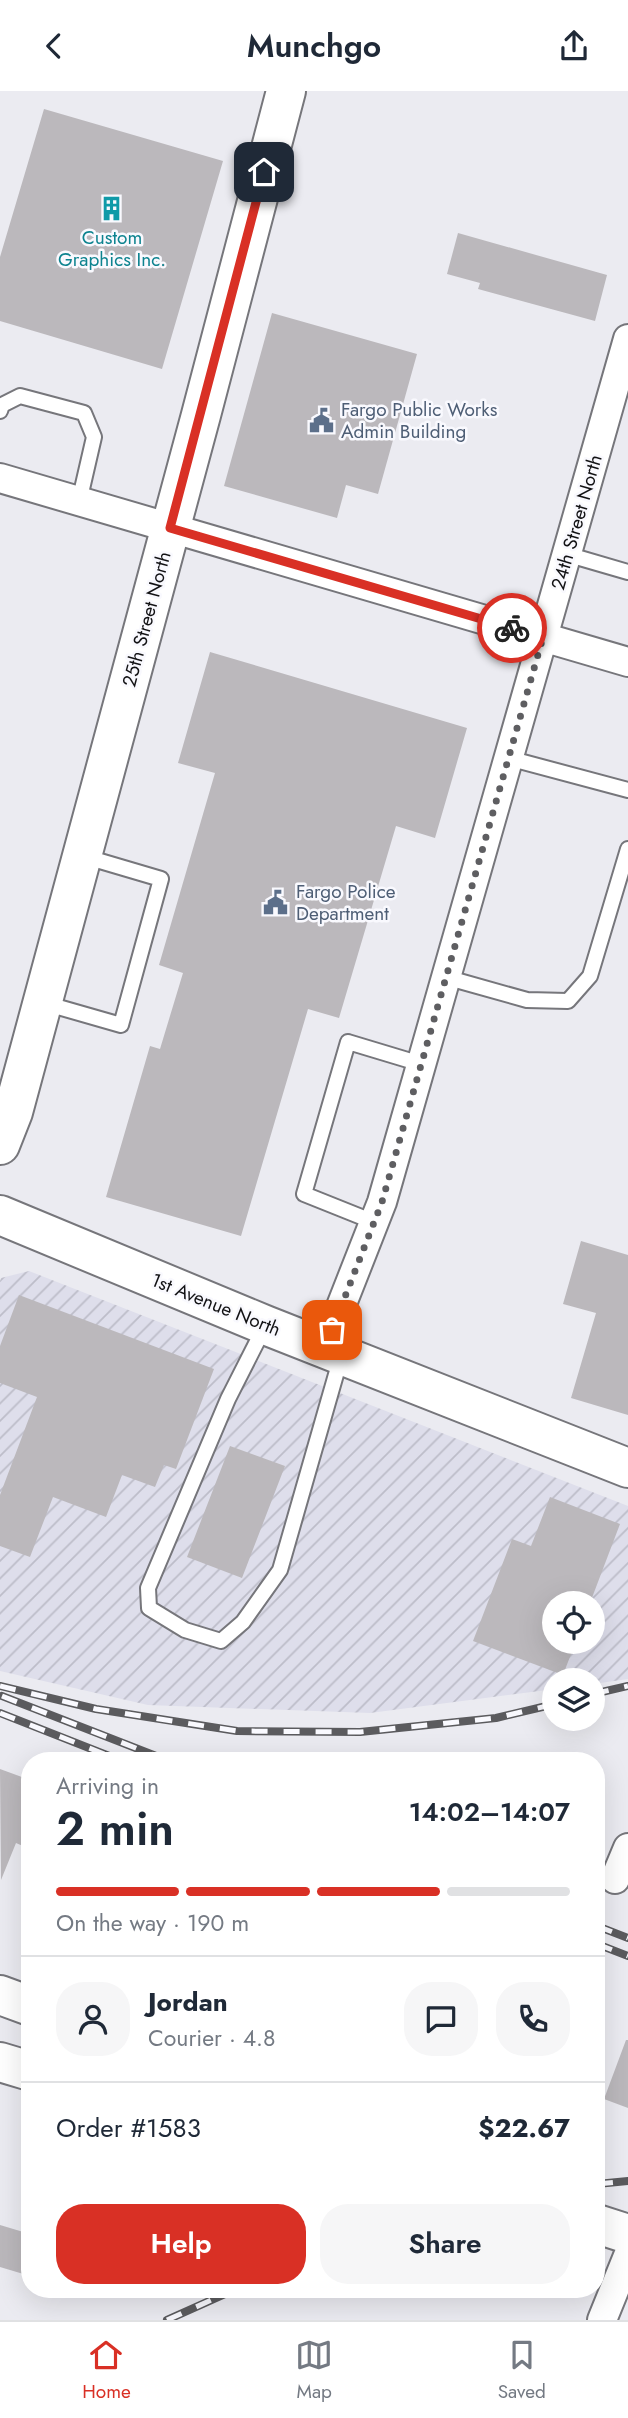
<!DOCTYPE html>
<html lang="en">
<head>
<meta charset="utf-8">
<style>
  body { margin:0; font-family:Jost,sans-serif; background:#f6f6f7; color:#1f2937; height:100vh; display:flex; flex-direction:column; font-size:26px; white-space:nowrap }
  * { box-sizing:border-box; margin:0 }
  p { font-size:23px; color:#747a83 }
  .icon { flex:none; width:38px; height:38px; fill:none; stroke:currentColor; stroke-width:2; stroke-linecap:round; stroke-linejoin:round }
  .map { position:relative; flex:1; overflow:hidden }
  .sheet { position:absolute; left:21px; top:1661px; width:584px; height:546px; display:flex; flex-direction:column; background:#fff; border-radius:28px; box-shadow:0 7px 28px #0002 }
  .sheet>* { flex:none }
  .tools { position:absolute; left:542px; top:1500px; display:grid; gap:14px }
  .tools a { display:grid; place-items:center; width:63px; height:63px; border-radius:50%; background:#fff; box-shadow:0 7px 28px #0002; font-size:35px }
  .pin { position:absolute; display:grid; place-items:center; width:60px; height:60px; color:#fff; margin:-30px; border-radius:14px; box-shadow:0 4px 10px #0006 }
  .courier { position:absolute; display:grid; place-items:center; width:70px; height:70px; margin:-35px; border:5px solid #d93025; border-radius:50%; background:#fff; color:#222; box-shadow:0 2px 9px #0007 }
  .headline em { font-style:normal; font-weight:600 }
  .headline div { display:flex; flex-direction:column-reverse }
  .headline { display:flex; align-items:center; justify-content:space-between; height:119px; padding:0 35px }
  h1 { font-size:46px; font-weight:600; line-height:52px }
  .bar { display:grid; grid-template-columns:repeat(4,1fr); gap:10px 7px; align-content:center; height:84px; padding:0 35px }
  .bar i { height:9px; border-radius:5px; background:#e0e1e3 }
  .bar .active { background:#d93025 }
  .bar p { grid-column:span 4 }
  .line { display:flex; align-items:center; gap:18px; padding:0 35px; border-top:2px solid #e0e1e3 }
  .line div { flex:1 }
  .round { display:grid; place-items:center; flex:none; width:74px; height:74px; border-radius:28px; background:#f6f6f7 }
  .action { display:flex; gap:14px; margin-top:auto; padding:14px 35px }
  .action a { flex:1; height:80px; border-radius:28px; background:#d93025; color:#fff; font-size:28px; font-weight:600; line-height:80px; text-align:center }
  .action a+a { background:#f6f6f7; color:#1f2937 }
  header { display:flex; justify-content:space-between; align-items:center; height:91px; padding:0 35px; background:#fff; font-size:32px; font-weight:600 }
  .menu { display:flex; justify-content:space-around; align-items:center; height:98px; border-top:2px solid #e0e1e3; background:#fff; font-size:19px; color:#747a83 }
  .menu a { display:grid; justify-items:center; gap:4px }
  .menu .active { color:#d93025 }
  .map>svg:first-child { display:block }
  .industrial { fill:url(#industrial-furrows); fill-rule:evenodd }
  .building { fill:#bbb8bc }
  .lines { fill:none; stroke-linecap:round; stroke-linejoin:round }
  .lane-casing { stroke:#76767b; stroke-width:18 }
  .street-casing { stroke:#76767b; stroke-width:32 }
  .secondary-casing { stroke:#76767b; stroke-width:42 }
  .primary-casing { stroke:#76767b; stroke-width:42 }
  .lane { stroke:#fff; stroke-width:14 }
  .street { stroke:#fff; stroke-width:28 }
  .secondary { stroke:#fff; stroke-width:38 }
  .primary { stroke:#fff; stroke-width:38 }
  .rail-casing { stroke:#5b5b5e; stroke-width:8 }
  .rail { stroke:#f9f9fe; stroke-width:5; stroke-dasharray:16; stroke-linecap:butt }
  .done { stroke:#5e5e61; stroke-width:7; stroke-dasharray:0 12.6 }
  .route { stroke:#d93025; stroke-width:9 }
  .labels { text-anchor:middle; stroke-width:5; stroke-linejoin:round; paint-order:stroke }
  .culture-label { font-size:19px; fill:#0d838f; stroke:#f9f9fe }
  .service-label { font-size:19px; fill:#4e5e75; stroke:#f9f9fe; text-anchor:start }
  .street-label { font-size:19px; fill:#121214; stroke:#f9f9fe }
</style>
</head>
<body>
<header><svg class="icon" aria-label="back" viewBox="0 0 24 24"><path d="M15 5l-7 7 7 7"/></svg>Munchgo<svg class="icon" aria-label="share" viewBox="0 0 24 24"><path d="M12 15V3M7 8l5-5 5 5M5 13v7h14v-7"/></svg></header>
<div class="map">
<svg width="628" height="2229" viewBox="0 0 628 2229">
  <defs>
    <pattern id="industrial-furrows" width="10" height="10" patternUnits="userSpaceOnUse" patternTransform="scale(1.75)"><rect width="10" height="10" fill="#dedeeb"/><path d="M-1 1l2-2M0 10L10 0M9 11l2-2" fill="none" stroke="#bdbdc9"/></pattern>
  </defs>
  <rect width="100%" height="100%" fill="#ebebf1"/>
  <!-- industrial -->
  <path class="industrial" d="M29,1180L628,1415V1588L593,1593V1589H555V1598L370,1622L148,1614L0,1580V1190L1,1187ZM555,1512H593V1550H555Z"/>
  <!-- building -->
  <path class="building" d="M44,18L223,70L162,278L0,230V166Z
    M458,142L607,184L595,230L478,198L480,192L447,183Z
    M272,222L417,263L378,403L346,394L337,427L224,395Z
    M210,561L467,637L435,747L396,735L339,927L308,918L241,1145L106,1106L150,955L160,958L183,882L159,874L215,682L178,672Z
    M581,1150L628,1164V1324L571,1307L596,1222L563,1213Z
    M19,1204L214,1278L176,1378L164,1374L155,1396L122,1384L106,1426L53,1406L30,1466L0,1455V1404L37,1306L0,1292V1255Z
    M230,1355L285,1375L242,1487L187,1466Z
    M550,1406L620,1433L590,1512H555V1550H576L563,1584L473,1550L512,1448L531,1455Z
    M0,1678L30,1689V1758L16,1752L1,1789Z
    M626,1949H628V2017L604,2008Z
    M0,2134L30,2143V2185L0,2176Z"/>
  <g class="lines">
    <defs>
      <path id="lane" d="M0,320L2,314L20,305L84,322L94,346L79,411
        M566,463L628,481
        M508,667L628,699
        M445,886L527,909L568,910L590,885L628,758
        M44,912L121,934L161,788L83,765
        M374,1131L304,1103L348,951L421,973
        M265,1235L228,1308L148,1497L149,1517L185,1539L221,1550L243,1531L280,1479L341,1266"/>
      <path id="street" d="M0,387L628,571
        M325,1256L382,1111L628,248
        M615,1788L628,1757
        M602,2229L628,2165"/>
      <path id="secondary" d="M0,1054L13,1021L201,324L286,0
        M0,1124L265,1234L628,1377"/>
      <path id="primary" d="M0,1904L30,1915
        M0,1971L30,1980
        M597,2133L628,2143"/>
    </defs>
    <!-- lane casing -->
    <use href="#lane" class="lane-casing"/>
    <!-- street casing -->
    <use href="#street" class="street-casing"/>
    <!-- secondary casing -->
    <use href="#secondary" class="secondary-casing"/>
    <!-- primary casing -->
    <use href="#primary" class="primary-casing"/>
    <!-- lane -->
    <use href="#lane" class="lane"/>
    <!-- street -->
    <use href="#street" class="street"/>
    <!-- secondary -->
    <use href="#secondary" class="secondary"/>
    <!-- primary -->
    <use href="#primary" class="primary"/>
    <defs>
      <path id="rail" d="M0,1595L96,1618L237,1640L360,1641L496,1627L555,1613
        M593,1603L628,1595
        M2,1605L169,1670
        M0,1622L122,1670
        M597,1835L628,1847
        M597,1853L628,1865
        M597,2093L628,2090
        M167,2229L236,2198"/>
    </defs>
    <!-- rail casing -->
    <use href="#rail" class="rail-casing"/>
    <!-- rail -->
    <use href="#rail" class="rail"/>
  </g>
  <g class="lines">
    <!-- done -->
    <path class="done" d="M332,1239L382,1111L543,546L512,537"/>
    <!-- route -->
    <path class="route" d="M264,81L170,437L512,537"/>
  </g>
  <!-- icons -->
  <defs>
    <symbol id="building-bare" viewBox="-9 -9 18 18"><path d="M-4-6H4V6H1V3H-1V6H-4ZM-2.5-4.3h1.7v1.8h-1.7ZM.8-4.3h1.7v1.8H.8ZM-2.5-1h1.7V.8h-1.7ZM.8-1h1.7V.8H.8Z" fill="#0f9aa8" stroke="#f9f9fe" stroke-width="2.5" paint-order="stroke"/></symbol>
    <symbol id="civic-bare" viewBox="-9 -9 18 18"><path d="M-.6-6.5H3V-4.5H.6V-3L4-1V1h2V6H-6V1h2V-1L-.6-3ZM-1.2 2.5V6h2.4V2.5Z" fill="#5c6f8a" stroke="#f9f9fe" stroke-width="2.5" paint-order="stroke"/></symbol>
  </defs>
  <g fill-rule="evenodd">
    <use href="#building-bare" x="94" y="100" width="35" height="35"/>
    <use href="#civic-bare" x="304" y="312" width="35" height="35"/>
    <use href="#civic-bare" x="258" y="794" width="35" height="35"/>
  </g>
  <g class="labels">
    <!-- culture labels -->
    <g class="culture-label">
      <text x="112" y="153">Custom<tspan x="112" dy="22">Graphics Inc.</tspan></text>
    </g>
    <!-- service labels -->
    <g class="service-label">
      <text x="341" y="325">Fargo Public Works<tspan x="341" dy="22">Admin Building</tspan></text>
      <text x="296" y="807">Fargo Police<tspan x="296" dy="22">Department</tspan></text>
    </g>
    <!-- street labels -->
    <g class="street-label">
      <text transform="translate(576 431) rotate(-74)" y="7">24th Street North</text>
      <text transform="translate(146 528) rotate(-75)" y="7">25th Street North</text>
      <text transform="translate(216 1213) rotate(22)" y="7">1st Avenue North</text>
    </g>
  </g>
</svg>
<div class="tools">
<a><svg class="icon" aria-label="locate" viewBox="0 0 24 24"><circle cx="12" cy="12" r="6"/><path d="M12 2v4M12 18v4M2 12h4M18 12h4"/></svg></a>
<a><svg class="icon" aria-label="layers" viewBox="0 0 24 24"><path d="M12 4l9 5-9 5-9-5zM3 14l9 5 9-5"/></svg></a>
</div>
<div class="pin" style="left:332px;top:1239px;background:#ea580c"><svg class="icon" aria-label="bag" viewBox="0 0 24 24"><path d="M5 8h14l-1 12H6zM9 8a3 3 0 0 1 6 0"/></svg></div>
<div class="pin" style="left:264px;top:81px;background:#1f2937"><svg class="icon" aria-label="home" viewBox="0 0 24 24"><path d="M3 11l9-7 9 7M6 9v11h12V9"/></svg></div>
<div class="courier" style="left:512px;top:537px"><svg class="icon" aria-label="bike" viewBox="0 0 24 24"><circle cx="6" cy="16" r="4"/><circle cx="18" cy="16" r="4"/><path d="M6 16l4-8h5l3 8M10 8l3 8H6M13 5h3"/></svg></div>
<section class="sheet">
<div class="headline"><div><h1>2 min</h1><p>Arriving in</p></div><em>14:02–14:07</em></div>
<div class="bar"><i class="active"></i><i class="active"></i><i class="active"></i><i></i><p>On the way · 190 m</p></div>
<div class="line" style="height:126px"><a class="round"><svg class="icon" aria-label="person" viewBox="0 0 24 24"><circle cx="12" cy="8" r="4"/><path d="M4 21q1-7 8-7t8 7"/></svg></a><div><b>Jordan</b><p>Courier · 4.8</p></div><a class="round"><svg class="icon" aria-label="chat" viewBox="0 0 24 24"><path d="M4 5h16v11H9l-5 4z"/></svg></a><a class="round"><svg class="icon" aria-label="phone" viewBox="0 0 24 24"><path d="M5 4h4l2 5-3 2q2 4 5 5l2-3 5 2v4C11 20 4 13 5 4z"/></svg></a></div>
<div class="line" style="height:91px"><div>Order #1583</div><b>$22.67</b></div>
<div class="action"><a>Help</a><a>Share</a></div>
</section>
</div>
<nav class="menu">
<a class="active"><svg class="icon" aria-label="home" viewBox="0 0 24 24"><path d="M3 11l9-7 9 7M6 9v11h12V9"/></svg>Home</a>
<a><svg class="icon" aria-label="map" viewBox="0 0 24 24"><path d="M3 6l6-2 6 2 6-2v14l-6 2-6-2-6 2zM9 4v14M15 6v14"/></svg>Map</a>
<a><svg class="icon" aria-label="saved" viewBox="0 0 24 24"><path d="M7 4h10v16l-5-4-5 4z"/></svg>Saved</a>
</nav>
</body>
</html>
